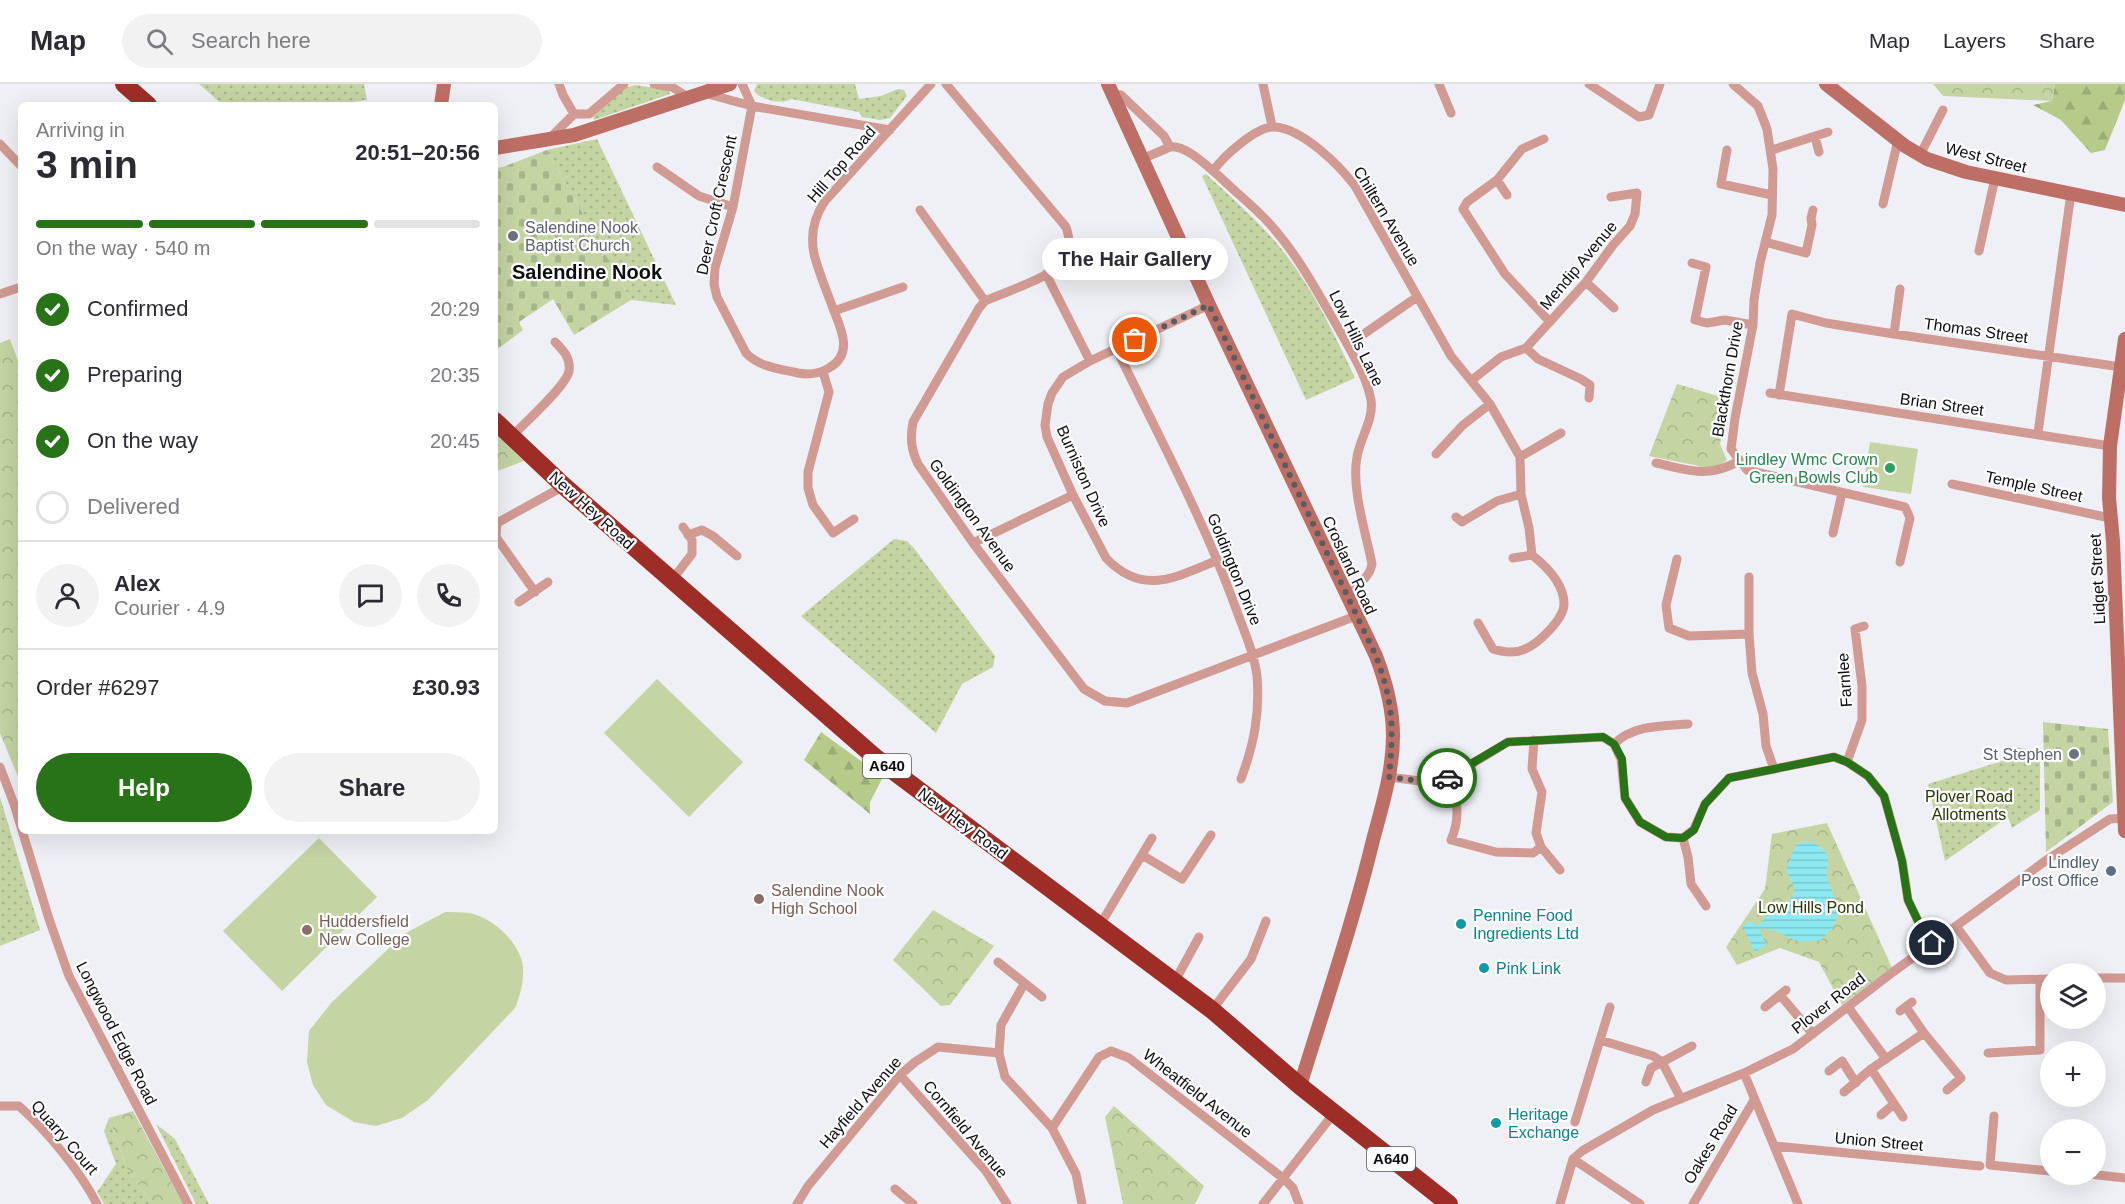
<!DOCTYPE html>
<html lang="en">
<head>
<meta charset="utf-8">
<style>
  body { margin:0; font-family:Arial,sans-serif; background:#f2f2f3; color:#2b2b33; height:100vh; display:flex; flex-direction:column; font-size:22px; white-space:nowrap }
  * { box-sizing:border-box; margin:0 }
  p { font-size:20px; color:#7c7c81 }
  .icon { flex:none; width:33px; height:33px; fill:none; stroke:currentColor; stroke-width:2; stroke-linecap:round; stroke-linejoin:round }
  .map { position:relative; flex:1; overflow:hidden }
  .details { position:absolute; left:18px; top:18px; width:480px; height:732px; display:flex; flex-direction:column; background:#fff; border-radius:9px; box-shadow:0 6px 24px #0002 }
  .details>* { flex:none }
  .buttons { position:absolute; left:2040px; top:879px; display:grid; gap:12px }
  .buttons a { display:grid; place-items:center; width:66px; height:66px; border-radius:50%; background:#fff; box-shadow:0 6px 24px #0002; font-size:30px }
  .pin { position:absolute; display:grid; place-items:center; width:51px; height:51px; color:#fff; margin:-26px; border:3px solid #fff; border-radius:50%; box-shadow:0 2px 6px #0007 }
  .courier { position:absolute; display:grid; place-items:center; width:60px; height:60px; margin:-30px; border:4px solid #287317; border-radius:50%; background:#fff; color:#222; box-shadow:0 2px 8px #0007 }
  .bubble { position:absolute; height:42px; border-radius:21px; background:#fff; box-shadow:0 6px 24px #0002; font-size:20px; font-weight:800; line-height:42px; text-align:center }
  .overview em { font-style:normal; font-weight:800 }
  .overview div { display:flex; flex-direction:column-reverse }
  .overview { display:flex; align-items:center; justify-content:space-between; height:102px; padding:0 18px }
  h1 { font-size:39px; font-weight:800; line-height:45px }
  .bar { display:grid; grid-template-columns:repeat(4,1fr); gap:9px 6px; align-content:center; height:72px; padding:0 18px }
  .bar i { height:8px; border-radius:4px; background:#e1e1e2 }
  .bar .current { background:#287317 }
  .bar p { grid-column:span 4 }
  .line { display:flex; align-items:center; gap:15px; padding:0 18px; border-top:2px solid #e1e1e2 }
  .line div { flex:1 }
  .round { display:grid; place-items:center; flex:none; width:63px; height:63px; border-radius:32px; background:#f2f2f3 }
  ol { padding:0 18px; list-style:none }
  li { display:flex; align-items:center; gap:18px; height:66px }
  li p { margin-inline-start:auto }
  li .icon { padding:6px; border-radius:50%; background:#287317; color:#fff; stroke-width:4 }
  li:last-child { color:#7c7c81 }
  li i { width:33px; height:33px; border:3px solid #e1e1e2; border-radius:50% }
  .primary-button { display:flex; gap:12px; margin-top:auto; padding:12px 18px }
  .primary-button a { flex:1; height:69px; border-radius:36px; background:#287317; color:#fff; font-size:24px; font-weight:800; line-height:69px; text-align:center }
  .primary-button a+a { background:#f2f2f3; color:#2b2b33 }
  header { display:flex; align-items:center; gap:36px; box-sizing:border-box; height:84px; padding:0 30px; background:#fff; border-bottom:2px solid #e1e1e2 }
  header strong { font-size:28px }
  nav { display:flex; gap:33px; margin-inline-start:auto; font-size:21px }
  .search { width:420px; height:54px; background:#f2f2f3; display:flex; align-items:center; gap:15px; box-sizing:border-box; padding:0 21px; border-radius:33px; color:#7c7c81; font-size:22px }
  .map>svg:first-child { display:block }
  .grass { fill:url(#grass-dots) }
  .forest { fill:url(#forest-firs) }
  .cemetery { fill:url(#cemetery-stones) }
  .park { fill:url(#park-crowns) }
  .pitch { fill:#c4d4a3 }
  .water { fill:url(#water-rules) }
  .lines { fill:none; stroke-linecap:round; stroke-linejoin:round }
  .street { stroke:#d19a93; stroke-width:9 }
  .secondary { stroke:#be6f65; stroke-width:14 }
  .highway { stroke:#9e2d27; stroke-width:18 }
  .done { stroke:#5b5c5f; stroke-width:6; stroke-dasharray:0 10.8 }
  .route { stroke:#287317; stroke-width:8 }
  .worship-dot { fill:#6b7280; stroke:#fdfdff; stroke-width:2 }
  .leisure-dot { fill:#2e9e5b; stroke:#fdfdff; stroke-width:2 }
  .service-dot { fill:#5c6f8a; stroke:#fdfdff; stroke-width:2 }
  .education-dot { fill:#8d6e63; stroke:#fdfdff; stroke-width:2 }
  .culture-dot { fill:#0f9aa8; stroke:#fdfdff; stroke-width:2 }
  .labels { text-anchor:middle; stroke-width:4.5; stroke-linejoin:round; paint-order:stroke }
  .shield { fill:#fdfdff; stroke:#545556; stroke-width:1.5 }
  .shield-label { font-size:15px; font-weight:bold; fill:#0c0d0e }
  .street-label { font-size:16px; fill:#0c0d0e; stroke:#fdfdff }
  .worship-label { font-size:16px; fill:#5b616d; stroke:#fdfdff; text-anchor:start }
  .leisure-label { font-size:16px; fill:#27864d; stroke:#fdfdff; text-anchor:end }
  .park-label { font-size:16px; fill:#2a3604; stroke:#fdfdff }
  .service-label { font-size:16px; fill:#4e5e75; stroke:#fdfdff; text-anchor:end }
  .education-label { font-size:16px; fill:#785e54; stroke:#fdfdff; text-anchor:start }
  .culture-label { font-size:16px; fill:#0d838f; stroke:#fdfdff; text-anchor:start }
  .quarter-label { font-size:20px; font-weight:bold; fill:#0c0d0e; stroke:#fdfdff }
</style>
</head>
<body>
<header>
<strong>Map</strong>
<div class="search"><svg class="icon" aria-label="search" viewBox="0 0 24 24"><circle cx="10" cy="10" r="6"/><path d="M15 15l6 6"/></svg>Search here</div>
<nav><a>Map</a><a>Layers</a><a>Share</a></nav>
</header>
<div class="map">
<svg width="2125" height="1120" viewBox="0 0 2125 1120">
  <defs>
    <pattern id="grass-dots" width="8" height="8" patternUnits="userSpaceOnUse" patternTransform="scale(1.5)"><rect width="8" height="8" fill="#c4d4a3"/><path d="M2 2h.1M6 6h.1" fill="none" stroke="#a7b58b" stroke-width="1.8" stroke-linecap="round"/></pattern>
    <pattern id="forest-firs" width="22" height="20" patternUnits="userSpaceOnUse" patternTransform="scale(1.5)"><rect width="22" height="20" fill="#b6ca89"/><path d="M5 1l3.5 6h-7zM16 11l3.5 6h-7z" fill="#9bac75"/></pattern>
    <pattern id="cemetery-stones" width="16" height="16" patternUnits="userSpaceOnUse" patternTransform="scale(1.5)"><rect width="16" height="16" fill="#c4d4a3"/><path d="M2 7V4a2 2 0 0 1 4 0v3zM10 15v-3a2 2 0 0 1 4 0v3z" fill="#a7b58b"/></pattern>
    <pattern id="park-crowns" width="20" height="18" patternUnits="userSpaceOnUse" patternTransform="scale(1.5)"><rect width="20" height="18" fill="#c4d4a3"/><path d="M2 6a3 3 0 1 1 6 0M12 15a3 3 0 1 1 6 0" fill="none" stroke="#a7b58b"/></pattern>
    <pattern id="water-rules" width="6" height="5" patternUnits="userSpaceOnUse" patternTransform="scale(1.5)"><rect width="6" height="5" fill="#8ce9f1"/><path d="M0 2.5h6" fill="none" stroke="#78c7cd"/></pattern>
  </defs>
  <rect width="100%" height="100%" fill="#eff0f5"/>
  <!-- grass -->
  <path class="grass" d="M199,0H364L367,16L330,21H223Z
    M757,0H855L859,15L881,12L898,5L904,6L907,12L890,34L880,36L862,33L859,28L791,15C782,21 761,16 754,7Z
    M635,1L668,6L670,10L594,36L593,32L625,4Z
    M597,55L676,221L631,216L547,66Z
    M1206,90C1231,113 1257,136 1279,162C1311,201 1334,249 1355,294L1306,316L1202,92Z
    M894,455L907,457L913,463L995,572L993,583L962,600L936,649L801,532Z
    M2015,663L2040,667V726L2012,744L2008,733L1945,777L1928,700L2012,674Z
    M0,713L40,846L0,862Z
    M109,1034L126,1083L152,1120H104L97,1108L116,1080L104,1047Z
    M156,1040L175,1055L209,1120H196Z"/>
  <!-- forest -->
  <path class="forest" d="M2055,0H2125V16L2105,66L2091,69L2061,36L2033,21L2052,17Z
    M821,648L883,693L870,718V730L804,676Z"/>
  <!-- cemetery -->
  <path class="cemetery" d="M547,66L631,216L574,251L553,215L519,238L523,246L495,267V84L503,83Z
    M2043,638L2108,645L2113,718L2046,768Z"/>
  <!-- park -->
  <path class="park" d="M1933,0H2055L2052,17L1943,12Z
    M10,255L21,285V700L0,649V259Z
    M1677,300L1728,315L1720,360L1727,376L1717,383L1706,386L1699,382L1649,372Z
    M495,350L524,377L495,388Z
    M1827,739L1892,884L1842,921L1819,878L1780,864L1737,881L1726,863L1765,805L1772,750Z
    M933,826L994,862L950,921L941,922L893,876Z
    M1114,1022L1204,1102L1195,1120H1123L1105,1033Z
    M133,1027L183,1120H152L126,1083L109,1034Z"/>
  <!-- pitch -->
  <path class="pitch" d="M1870,358L1918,365L1911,410L1863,403Z
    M657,595L743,678L689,733L604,649Z
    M319,754L377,813L282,907L223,847Z
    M445,828C453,828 461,828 469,829C492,833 520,858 523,883C524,897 520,912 515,924L428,1016L402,1034L376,1042L354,1038L326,1021L313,1001L307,978L309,947L332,918L404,850Z"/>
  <!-- water -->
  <path class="water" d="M1806,757C1814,759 1822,761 1826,769C1830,776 1826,784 1827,792C1829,805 1840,819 1837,833C1835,842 1827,850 1821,856C1812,857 1800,859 1792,855C1779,849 1774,844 1759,845L1766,861L1755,868L1742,842L1751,837L1756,842L1762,838L1775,823L1789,817L1795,806L1786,785L1796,761Z"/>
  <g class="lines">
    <!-- street -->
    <path class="street" d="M559,0L563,11L574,30
      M654,0L672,3L689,14
      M742,0L752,22L733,123L715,184L714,200L717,213L746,269C759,283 780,285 798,289C809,291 819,290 829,284C853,270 842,247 834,227C827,208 819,189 814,170C810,150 814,133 825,117L931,0
      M946,0L1066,143C1070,155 1072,169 1062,179C1051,193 1003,209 985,217L979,224L913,338C910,354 911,365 918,380L973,459L1084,605L1105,617L1127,619L1356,532
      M1263,0L1272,42
      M1439,0L1451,29
      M1589,0L1639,33L1649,31L1660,0
      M1733,0L1758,22L1767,45L1773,85L1772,131L1760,179L1754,216L1753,241L1735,334L1731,365L1747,386L1905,423L1910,434L1900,478
      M704,9L752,22L890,46
      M1112,10L1121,11L1164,52L1170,63C1185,60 1208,83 1219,92C1235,108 1254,122 1269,139C1299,172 1319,211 1341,249C1352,269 1367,293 1371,316C1374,335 1360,354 1357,373C1351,404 1366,449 1372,480C1369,496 1357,500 1345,507
      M1815,53L1819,68
      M549,55L574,30H589L624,0
      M1544,55L1522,65L1497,96L1467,118L1463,125L1505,190L1550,238
      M0,60L21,82
      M1727,66L1721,100L1772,111
      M1772,66L1828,48
      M1920,71L1943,26
      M1142,75L1170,63
      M657,83L699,112L733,123
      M1213,87C1223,73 1257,41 1275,43C1303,45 1339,81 1355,102L1451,272L1490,320L1520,373L1521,410L1529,444L1532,471C1546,482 1564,500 1564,520C1564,535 1538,560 1525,565C1515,570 1503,568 1493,565L1478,539
      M1497,96L1507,111
      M1883,120L1898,56
      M920,126L985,217
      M1765,158L1806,169L1812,141L1811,134L1813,126
      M1979,167L1995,94
      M1692,179L1706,183L1695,236L1707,239L1725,236L1753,241
      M1046,190L1090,277
      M1586,198L1614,224
      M0,210L21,203
      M1209,221L1090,277L1063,293L1052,309L1048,320L1045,341L1047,353L1073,411L1106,474C1143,513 1176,493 1218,476
      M834,227L903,203
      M1894,250L1900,205
      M1348,261L1417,213
      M1116,264C1157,349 1203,434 1235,522C1243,545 1254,568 1257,592C1260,630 1254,660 1241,695
      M1526,264L1538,275L1581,295L1590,301L1589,314
      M823,288L829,308L808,388V404L813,421L833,449L854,435
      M1472,296L1501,273L1526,264L1586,198L1613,161L1630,142L1635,130L1637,109L1611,113
      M1770,309L2110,362
      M1779,311L1792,230L1826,239L1894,250L2121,283
      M2038,349L2071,109
      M512,352C524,340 567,301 569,287C571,274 563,266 555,258
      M1436,370L1463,341L1490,320
      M1520,373L1561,349
      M1656,379C1689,386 1707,395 1739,377
      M1952,400L2110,434
      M1456,433L1462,438L1497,417L1521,410
      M1833,449L1842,409
      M688,451L702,446L713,452L737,472
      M973,459L1073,411
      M1513,474L1532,471
      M1677,475L1666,521L1669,544L1689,552L1749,550
      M1749,493V550L1752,589L1763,630L1766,662L1774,685
      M672,496L692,470V456L683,443
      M535,508L496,453L497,439L564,402
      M519,518L548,498
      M1534,656L1532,685L1542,708L1536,749L1541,763L1560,786
      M1614,660C1633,641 1662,642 1688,640
      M1847,678L1862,636V602L1855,545L1864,542
      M0,683L14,720L49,835L69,892L188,1120
      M1389,693L1420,697L1450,693L1508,658L1603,653L1614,660L1621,675L1625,714L1640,738L1666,753L1683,754L1694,745L1705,720L1729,694L1834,673L1847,678L1868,692L1884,712L1902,776L1908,816L1919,839L1932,859
      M1450,693C1457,716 1461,733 1451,756L1496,768L1533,769L1541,763
      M1683,754L1688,773L1691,800L1706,822
      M1142,771L1182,795L1211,751
      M1100,841L1152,754
      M1956,842L1990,889L2006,896L2050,895
      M998,878L1042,913
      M2096,894H2125
      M1175,897L1199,853
      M1024,900L1001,941L999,969L1005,993L1052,1044L1076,1090L1082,1120
      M1780,911L1813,950
      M1765,923L1786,906
      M1848,923L1886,975
      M1906,923L1924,949L1961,994L1947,1006
      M1212,926L1251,875L1266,837
      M1900,927L1912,918
      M1600,956L1653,972L1662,978L1681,1015
      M1988,969L2040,966V895
      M1871,985L1903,1033
      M1829,987L1842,977L1856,999
      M1744,989L1798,1120
      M900,991L986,1087L1007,1120
      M1646,998L1651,984L1692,962
      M1844,1008L1871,985L1924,949
      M0,1022H19C47,1047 80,1087 97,1120
      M1881,1031L1894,1020
      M1994,1032L1990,1081L2050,1087
      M1575,1038L1610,923
      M1052,1044L1099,973L1111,967L1129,974L1284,1095L1293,1104L1299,1120
      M1775,1062L1980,1082
      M1573,1075L1640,1120
      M2089,1090L2125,1094
      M895,1105L913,1120
      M797,1120L808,1102L900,991L915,978L938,963L999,969
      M1263,1120L1334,1029
      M1560,1120L1573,1075L1582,1067L1653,1026L1744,989L1793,965L1893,888L2048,775L2110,735L2124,734
      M1693,1120L1754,1016"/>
    <!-- secondary -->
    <path class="secondary" d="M1108,0L1209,221L1376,572C1386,598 1393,624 1393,652C1393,687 1382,722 1373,756C1353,839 1325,920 1300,1002
      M1826,0L1905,62L1927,75L1966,88L2125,121
      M441,21L444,0
      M495,64L574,51L730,0
      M2125,255L2110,362L2109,414L2113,457L2125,747"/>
    <!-- highway -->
    <path class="highway" d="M124,0L148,21
      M495,337L564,402L876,674L1212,926L1300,1002L1449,1120"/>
  </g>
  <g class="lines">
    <!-- done -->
    <path class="done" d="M1135,256L1209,221L1376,572C1393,617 1394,645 1389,693L1420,697L1447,694"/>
    <!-- route -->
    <path class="route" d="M1447,694L1508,658L1603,653L1614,660L1622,675L1625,714L1640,738L1666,753L1683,754L1694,746L1705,720L1729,694L1834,673L1847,678L1868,692L1884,712L1902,777L1908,816L1919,839L1932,859"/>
  </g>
  <!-- markers -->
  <g class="worship-dot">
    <circle cx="513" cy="152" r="6"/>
    <circle cx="2074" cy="670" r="6"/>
  </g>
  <circle class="leisure-dot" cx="1890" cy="384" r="6"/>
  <circle class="service-dot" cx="2111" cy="787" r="6"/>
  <g class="education-dot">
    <circle cx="759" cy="815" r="6"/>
    <circle cx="307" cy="846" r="6"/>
  </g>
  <g class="culture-dot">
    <circle cx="1461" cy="840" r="6"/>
    <circle cx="1484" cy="884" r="6"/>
    <circle cx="1496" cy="1039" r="6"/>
  </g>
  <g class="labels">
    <!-- shield labels -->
    <g class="shield">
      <rect x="863" y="670" width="48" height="24" rx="4.5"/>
      <rect x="1367" y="1063" width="48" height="24" rx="4.5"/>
    </g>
    <g class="shield-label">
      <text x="887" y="687">A640</text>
      <text x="1391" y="1080">A640</text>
    </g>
    <!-- street labels -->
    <g class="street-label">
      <text transform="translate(1986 73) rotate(14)" y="6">West Street</text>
      <text transform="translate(841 80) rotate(-49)" y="6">Hill Top Road</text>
      <text transform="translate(716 121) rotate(-78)" y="6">Deer Croft Crescent</text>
      <text transform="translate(1387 132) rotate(59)" y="6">Chiltern Avenue</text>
      <text transform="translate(1578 181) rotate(-50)" y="6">Mendip Avenue</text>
      <text transform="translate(1976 246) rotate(8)" y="6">Thomas Street</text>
      <text transform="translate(1357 254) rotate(64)" y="6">Low Hills Lane</text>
      <text transform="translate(1727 295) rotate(-80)" y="6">Blackthorn Drive</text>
      <text transform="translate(1942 320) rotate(8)" y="6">Brian Street</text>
      <text transform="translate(1084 392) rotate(66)" y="6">Burniston Drive</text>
      <text transform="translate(2034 402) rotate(12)" y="6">Temple Street</text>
      <text transform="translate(592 426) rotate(42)" y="6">New Hey Road</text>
      <text transform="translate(973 431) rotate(54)" y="6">Goldington Avenue</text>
      <text transform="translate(1350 481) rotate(65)" y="6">Crosland Road</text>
      <text transform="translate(1235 485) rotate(68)" y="6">Goldington Drive</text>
      <text transform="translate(2097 495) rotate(-93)" y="6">Lidget Street</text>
      <text transform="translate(1844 596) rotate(-94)" y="6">Farnlee</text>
      <text transform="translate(963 739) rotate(37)" y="6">New Hey Road</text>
      <text transform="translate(1828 919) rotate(-38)" y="6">Plover Road</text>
      <text transform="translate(117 949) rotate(63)" y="6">Longwood Edge Road</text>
      <text transform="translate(1198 1009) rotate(38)" y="6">Wheatfield Avenue</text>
      <text transform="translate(860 1018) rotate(-49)" y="6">Hayfield Avenue</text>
      <text transform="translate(966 1045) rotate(50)" y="6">Cornfield Avenue</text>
      <text transform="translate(65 1053) rotate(49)" y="6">Quarry Court</text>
      <text transform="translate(1879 1057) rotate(5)" y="6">Union Street</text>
      <text transform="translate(1710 1060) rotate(-59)" y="6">Oakes Road</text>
    </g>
    <!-- worship labels -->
    <g class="worship-label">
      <text x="525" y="149">Salendine Nook<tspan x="525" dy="18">Baptist Church</tspan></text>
      <text x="2062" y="676" text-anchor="end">St Stephen</text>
    </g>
    <!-- leisure labels -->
    <g class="leisure-label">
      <text x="1878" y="381">Lindley Wmc Crown<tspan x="1878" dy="18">Green Bowls Club</tspan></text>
    </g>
    <!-- park labels -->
    <g class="park-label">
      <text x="1969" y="718">Plover Road<tspan x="1969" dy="18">Allotments</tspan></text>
      <text x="1811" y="829">Low Hills Pond</text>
    </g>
    <!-- service labels -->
    <g class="service-label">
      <text x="2099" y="784">Lindley<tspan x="2099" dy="18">Post Office</tspan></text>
    </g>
    <!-- education labels -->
    <g class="education-label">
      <text x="771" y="812">Salendine Nook<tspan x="771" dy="18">High School</tspan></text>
      <text x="319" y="843">Huddersfield<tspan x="319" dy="18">New College</tspan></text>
    </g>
    <!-- culture labels -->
    <g class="culture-label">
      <text x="1473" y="837">Pennine Food<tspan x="1473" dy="18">Ingredients Ltd</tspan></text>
      <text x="1496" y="890">Pink Link</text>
      <text x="1508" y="1036">Heritage<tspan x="1508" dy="18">Exchange</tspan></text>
    </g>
    <!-- quarter labels -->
    <g class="quarter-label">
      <text x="587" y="195">Salendine Nook</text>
    </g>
  </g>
</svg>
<div class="buttons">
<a><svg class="icon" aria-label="layers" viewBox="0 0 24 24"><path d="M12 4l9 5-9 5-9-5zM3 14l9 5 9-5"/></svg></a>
<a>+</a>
<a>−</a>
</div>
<div class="pin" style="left:1135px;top:256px;background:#ea580c"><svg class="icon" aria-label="bag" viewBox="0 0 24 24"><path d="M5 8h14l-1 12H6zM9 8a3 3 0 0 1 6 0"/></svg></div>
<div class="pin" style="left:1932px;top:859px;background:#1f2937"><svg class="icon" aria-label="home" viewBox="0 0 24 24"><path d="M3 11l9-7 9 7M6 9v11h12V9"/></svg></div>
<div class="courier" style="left:1447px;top:694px"><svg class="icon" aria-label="car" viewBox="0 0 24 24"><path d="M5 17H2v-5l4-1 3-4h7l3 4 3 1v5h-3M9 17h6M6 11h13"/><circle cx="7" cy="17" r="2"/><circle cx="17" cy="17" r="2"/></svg></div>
<div class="bubble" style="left:1042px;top:154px;width:186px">The Hair Gallery</div>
<section class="details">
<div class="overview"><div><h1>3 min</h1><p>Arriving in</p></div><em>20:51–20:56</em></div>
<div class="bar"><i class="current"></i><i class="current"></i><i class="current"></i><i></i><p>On the way · 540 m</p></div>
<ol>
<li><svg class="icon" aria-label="check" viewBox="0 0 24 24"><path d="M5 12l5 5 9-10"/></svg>Confirmed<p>20:29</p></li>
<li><svg class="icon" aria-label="check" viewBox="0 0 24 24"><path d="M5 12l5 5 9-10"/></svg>Preparing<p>20:35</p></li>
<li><svg class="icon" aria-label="check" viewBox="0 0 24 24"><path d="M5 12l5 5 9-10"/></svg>On the way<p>20:45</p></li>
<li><i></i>Delivered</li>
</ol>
<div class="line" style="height:108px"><a class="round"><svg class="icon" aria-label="person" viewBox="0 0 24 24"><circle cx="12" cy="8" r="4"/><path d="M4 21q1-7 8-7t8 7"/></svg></a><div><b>Alex</b><p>Courier · 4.9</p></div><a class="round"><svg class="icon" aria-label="chat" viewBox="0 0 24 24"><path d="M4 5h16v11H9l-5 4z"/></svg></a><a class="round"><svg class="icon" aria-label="phone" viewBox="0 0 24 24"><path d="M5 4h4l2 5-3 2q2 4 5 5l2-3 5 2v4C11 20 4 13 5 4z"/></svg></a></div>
<div class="line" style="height:78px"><div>Order #6297</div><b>£30.93</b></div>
<div class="primary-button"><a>Help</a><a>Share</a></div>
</section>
</div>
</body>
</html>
